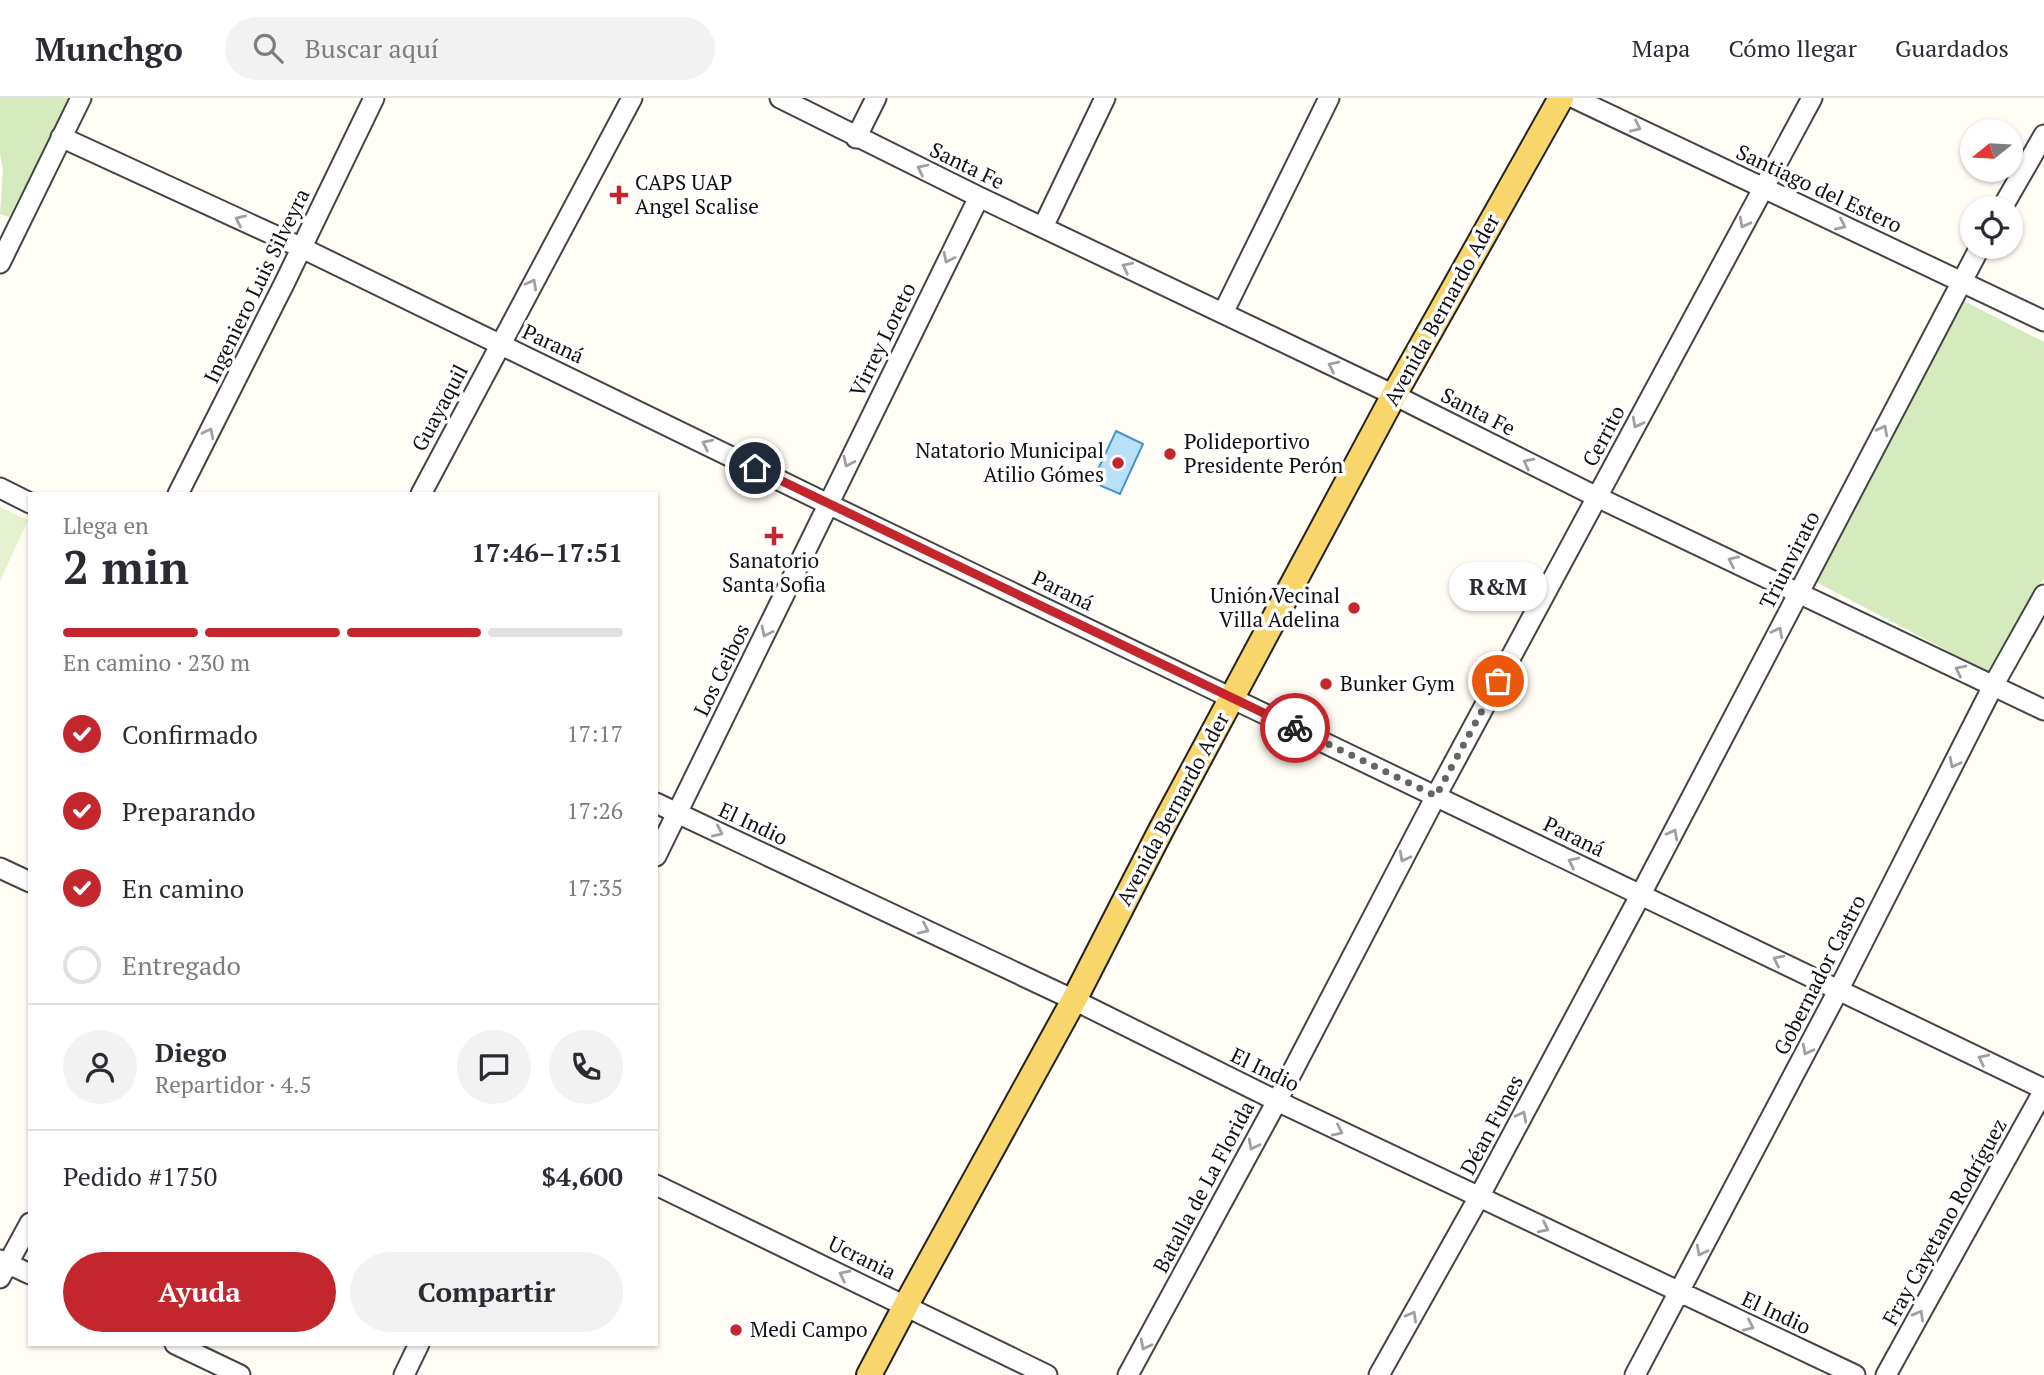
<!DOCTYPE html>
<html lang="es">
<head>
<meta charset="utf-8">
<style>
  body { margin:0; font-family:"PT Serif",serif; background:#f2f2f3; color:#2b2b33; height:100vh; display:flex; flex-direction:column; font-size:26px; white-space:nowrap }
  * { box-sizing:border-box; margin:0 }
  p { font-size:23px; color:#7c7c81 }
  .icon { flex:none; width:38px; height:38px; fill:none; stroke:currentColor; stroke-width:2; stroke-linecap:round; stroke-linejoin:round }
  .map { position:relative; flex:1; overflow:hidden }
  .drawer { position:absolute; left:28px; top:394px; width:630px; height:854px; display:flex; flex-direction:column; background:#fff; border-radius:0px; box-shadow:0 2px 5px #0004 }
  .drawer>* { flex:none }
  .needle { width:46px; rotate:252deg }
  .controls { position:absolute; left:1960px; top:21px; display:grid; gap:14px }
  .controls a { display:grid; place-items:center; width:63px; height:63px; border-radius:50%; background:#fff; box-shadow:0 2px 5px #0004; font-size:35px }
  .pin { position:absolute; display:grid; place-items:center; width:60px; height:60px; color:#fff; margin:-30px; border:4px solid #fff; border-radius:50%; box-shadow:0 2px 7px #0007 }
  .courier { position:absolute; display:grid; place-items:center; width:70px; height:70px; margin:-35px; border:5px solid #c4262e; border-radius:50%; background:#fff; color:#222; box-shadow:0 2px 9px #0007 }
  .bubble { position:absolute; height:49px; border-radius:24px; background:#fff; box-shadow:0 2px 5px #0004; font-size:23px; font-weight:800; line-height:49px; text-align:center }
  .head em { font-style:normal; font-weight:800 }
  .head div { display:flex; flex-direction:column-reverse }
  .head { display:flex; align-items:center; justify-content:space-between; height:119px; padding:0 35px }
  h1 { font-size:46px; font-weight:800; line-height:52px }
  .bar { display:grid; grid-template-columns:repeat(4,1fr); gap:10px 7px; align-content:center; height:84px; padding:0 35px }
  .bar i { height:9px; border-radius:5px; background:#e1e1e2 }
  .bar .active { background:#c4262e }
  .bar p { grid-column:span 4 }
  .line { display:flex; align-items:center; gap:18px; padding:0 35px; border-top:2px solid #e1e1e2 }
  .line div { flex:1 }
  .round { display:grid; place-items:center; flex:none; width:74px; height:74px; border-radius:37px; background:#f2f2f3 }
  ol { padding:0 35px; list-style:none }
  li { display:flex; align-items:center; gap:21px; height:77px }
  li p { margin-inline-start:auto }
  li .icon { padding:7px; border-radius:50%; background:#c4262e; color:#fff; stroke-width:4 }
  li:last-child { color:#7c7c81 }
  li i { width:38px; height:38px; border:4px solid #e1e1e2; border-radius:50% }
  .primary-button { display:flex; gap:14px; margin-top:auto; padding:14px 35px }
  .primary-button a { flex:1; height:80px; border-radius:42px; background:#c4262e; color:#fff; font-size:28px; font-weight:800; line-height:80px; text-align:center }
  .primary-button a+a { background:#f2f2f3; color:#2b2b33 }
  header { display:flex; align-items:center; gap:42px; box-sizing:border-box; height:98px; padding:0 35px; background:#fff; border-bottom:2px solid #e1e1e2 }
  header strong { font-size:33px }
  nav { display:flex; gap:38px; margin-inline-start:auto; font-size:24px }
  .search { width:490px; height:63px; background:#f2f2f3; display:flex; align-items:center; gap:18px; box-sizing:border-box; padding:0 24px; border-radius:38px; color:#7c7c81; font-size:26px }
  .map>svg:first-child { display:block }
  .green { fill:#d5ebbd }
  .pitch { fill:#e6f2cf }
  .water { fill:#b9e0f7; stroke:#3f96cf; stroke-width:2 }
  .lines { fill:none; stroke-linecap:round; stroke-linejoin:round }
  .minor-casing { stroke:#444; stroke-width:23 }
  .major-casing { stroke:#222; stroke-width:28 }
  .minor { stroke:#fff; stroke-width:19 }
  .major { stroke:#f9d66b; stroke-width:24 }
  .oneway { stroke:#a0a0a0 }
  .done { stroke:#646461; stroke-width:7; stroke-dasharray:0 12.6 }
  .route { stroke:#c4262e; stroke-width:9 }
  .poi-dot { fill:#c4262e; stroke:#fff; stroke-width:2.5 }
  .labels { text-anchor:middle; stroke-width:7; stroke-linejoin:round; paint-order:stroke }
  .street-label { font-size:21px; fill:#111; stroke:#fff }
  .poi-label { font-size:21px; fill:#111; stroke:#fff; text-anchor:start }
</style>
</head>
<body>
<header>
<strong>Munchgo</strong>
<div class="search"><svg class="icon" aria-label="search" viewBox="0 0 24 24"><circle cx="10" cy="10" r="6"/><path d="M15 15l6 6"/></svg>Buscar aquí</div>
<nav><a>Mapa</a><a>Cómo llegar</a><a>Guardados</a></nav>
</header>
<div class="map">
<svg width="2044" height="1277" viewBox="0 0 2044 1277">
  <rect width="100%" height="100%" fill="#fffdf5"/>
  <!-- green -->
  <path class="green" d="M0,0H71L9,119L0,116L3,72L0,56Z
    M1960,201L2044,244V480L1994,577L1816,484Z"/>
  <!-- pitch -->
  <path class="pitch" d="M0,409L28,422L0,483Z"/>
  <!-- water -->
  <path class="water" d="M1116,333L1143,346L1120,396L1092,384Z"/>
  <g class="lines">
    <defs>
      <path id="minor" d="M780,0L979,99L1394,297L1597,399L2044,612
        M1574,0L2044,223
        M61,39L302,150L828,406L2044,991
        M856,40L876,0
        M2002,110L2044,37
        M1043,129L1105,0
        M0,165L81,0
        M1223,215L1329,0
        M0,390L30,405
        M178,396L284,186L374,0
        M421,396L632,0
        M656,705L1074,902L1277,1003L1855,1277
        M656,758L979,99
        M0,770L30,784
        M656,1087L1047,1277
        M0,1162L30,1176
        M0,1180L30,1125
        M175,1246L240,1277
        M404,1277L419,1246
        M1128,1277L1277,1003L1436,698L1812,0
        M1379,1277L1479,1099L1641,796L1980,149
        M1635,1277L1839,891L1993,588L2044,497
        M1886,1277L2044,992"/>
      <path id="major" d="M869,1277L906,1207L1074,902L1161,732L1394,297L1561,0"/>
    </defs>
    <!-- minor casing -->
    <use href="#minor" class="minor-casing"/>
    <!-- major casing -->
    <use href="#major" class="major-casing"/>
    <!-- minor -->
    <use href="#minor" class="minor"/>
    <!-- major -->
    <use href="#major" class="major"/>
  </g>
  <!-- one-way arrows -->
  <defs><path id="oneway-chevron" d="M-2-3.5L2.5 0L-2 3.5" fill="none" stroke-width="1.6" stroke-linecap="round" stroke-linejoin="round" transform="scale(1.75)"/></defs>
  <g class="oneway">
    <use href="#oneway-chevron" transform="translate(1636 29) rotate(25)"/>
    <use href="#oneway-chevron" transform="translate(922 71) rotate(-154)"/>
    <use href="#oneway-chevron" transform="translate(240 122) rotate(-155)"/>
    <use href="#oneway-chevron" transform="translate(1744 125) rotate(118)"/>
    <use href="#oneway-chevron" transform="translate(1841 127) rotate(25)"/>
    <use href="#oneway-chevron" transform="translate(948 160) rotate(116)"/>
    <use href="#oneway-chevron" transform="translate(1127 169) rotate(-154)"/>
    <use href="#oneway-chevron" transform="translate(532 186) rotate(-62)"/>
    <use href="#oneway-chevron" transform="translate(1333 268) rotate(-154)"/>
    <use href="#oneway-chevron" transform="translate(1637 325) rotate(118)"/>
    <use href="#oneway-chevron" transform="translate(1883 332) rotate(-62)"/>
    <use href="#oneway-chevron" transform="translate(209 335) rotate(-63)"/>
    <use href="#oneway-chevron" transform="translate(707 346) rotate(-154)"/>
    <use href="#oneway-chevron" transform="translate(848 364) rotate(116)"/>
    <use href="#oneway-chevron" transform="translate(1528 365) rotate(-153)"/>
    <use href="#oneway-chevron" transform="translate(1733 463) rotate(-155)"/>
    <use href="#oneway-chevron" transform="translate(766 534) rotate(116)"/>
    <use href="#oneway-chevron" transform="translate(1778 534) rotate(-62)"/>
    <use href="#oneway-chevron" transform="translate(1960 572) rotate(-154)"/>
    <use href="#oneway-chevron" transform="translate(1954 665) rotate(117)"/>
    <use href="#oneway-chevron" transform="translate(718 734) rotate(25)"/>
    <use href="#oneway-chevron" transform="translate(1673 736) rotate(-62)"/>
    <use href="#oneway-chevron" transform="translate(1404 759) rotate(118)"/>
    <use href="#oneway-chevron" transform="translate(1573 764) rotate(-154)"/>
    <use href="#oneway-chevron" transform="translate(924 831) rotate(25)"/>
    <use href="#oneway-chevron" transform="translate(1778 862) rotate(-154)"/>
    <use href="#oneway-chevron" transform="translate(1807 952) rotate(118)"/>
    <use href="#oneway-chevron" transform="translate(1983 961) rotate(-154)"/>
    <use href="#oneway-chevron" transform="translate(1522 1018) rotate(-62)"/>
    <use href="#oneway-chevron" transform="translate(1338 1033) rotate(25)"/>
    <use href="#oneway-chevron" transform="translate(1253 1047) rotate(118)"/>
    <use href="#oneway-chevron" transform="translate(1544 1130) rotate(26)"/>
    <use href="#oneway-chevron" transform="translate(1701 1153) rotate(118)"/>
    <use href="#oneway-chevron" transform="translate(844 1177) rotate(-154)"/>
    <use href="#oneway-chevron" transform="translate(1919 1217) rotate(-61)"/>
    <use href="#oneway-chevron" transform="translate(1412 1218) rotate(-61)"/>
    <use href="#oneway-chevron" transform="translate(1749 1228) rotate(25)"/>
    <use href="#oneway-chevron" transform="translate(1145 1247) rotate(118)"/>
  </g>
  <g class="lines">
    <!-- done -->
    <path class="done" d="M1295,630L1436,698L1498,583"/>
    <!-- route -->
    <path class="route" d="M755,370L1295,630"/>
  </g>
  <!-- markers -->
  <g class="poi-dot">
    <path d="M615.5 86.5h7v7h7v7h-7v7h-7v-7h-7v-7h7z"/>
    <circle cx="1170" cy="356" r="7"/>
    <circle cx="1118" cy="365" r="7"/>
    <path d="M770.5 427.5h7v7h7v7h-7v7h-7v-7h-7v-7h7z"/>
    <circle cx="1354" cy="510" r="7"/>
    <circle cx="1326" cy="586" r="7"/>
    <circle cx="736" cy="1232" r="7"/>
  </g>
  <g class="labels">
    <!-- street labels -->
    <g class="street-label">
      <text transform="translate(967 68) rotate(26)" y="7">Santa Fe</text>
      <text transform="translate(1819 91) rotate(25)" y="7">Santiago del Estero</text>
      <text transform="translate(257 188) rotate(-64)" y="7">Ingeniero Luis Silveyra</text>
      <text transform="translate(1442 212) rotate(-61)" y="7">Avenida Bernardo Ader</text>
      <text transform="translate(883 242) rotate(-64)" y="7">Virrey Loreto</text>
      <text transform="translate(553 246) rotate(25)" y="7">Paraná</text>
      <text transform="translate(440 310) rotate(-62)" y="7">Guayaquil</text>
      <text transform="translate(1478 314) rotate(27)" y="7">Santa Fe</text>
      <text transform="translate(1604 338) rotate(-62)" y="7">Cerrito</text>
      <text transform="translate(1790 462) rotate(-63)" y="7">Triunvirato</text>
      <text transform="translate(1063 493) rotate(26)" y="7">Paraná</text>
      <text transform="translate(722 572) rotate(-64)" y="7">Los Ceibos</text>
      <text transform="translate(1173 711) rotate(-62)" y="7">Avenida Bernardo Ader</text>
      <text transform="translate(753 726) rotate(25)" y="7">El Indio</text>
      <text transform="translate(1574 739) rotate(26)" y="7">Paraná</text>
      <text transform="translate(1820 877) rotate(-63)" y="7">Gobernador Castro</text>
      <text transform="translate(1265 972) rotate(26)" y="7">El Indio</text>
      <text transform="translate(1492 1027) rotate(-62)" y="7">Déan Funes</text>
      <text transform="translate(1204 1089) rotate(-62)" y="7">Batalla de La Florida</text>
      <text transform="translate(1945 1124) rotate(-61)" y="7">Fray Cayetano Rodríguez</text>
      <text transform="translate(862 1160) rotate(26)" y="7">Ucrania</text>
      <text transform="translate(1776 1215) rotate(25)" y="7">El Indio</text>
    </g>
    <!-- poi labels -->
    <g class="poi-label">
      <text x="635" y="92">CAPS UAP<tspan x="635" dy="24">Angel Scalise</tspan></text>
      <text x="1184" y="351">Polideportivo<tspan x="1184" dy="24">Presidente Perón</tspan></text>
      <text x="1104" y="360" text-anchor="end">Natatorio Municipal<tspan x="1104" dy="24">Atilio Gómes</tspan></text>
      <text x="774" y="470" text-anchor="middle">Sanatorio<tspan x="774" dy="24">Santa Sofia</tspan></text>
      <text x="1340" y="505" text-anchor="end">Unión Vecinal<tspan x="1340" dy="24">Villa Adelina</tspan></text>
      <text x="1340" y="593">Bunker Gym</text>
      <text x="750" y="1239">Medi Campo</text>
    </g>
  </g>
</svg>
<div class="controls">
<a><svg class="needle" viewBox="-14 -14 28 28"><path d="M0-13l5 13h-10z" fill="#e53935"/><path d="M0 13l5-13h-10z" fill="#7c7c81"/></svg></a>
<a><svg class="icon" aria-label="locate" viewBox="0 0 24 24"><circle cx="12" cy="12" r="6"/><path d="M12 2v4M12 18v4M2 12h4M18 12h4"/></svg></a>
</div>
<div class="pin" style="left:1498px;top:583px;background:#ea580c"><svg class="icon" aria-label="bag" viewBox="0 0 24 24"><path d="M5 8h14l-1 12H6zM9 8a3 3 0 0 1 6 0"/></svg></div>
<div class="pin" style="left:755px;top:370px;background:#1f2937"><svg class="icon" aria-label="home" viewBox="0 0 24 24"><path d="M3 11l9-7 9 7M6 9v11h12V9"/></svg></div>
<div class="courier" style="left:1295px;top:630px"><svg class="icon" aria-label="bike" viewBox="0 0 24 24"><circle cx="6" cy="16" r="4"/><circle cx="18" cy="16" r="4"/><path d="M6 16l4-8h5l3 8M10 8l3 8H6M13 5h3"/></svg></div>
<div class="bubble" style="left:1449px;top:464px;width:98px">R&amp;M</div>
<section class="drawer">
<div class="head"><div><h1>2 min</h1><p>Llega en</p></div><em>17:46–17:51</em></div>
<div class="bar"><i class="active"></i><i class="active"></i><i class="active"></i><i></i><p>En camino · 230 m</p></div>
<ol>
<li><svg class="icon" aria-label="check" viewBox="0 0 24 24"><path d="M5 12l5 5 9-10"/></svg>Confirmado<p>17:17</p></li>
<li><svg class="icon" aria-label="check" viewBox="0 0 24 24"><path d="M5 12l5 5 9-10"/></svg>Preparando<p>17:26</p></li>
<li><svg class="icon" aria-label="check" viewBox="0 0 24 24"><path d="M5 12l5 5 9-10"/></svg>En camino<p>17:35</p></li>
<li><i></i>Entregado</li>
</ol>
<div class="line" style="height:126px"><a class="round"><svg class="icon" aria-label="person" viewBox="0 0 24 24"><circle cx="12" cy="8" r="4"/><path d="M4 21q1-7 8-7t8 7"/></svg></a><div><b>Diego</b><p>Repartidor · 4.5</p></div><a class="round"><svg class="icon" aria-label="chat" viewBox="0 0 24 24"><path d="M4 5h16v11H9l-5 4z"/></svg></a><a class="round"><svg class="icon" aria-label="phone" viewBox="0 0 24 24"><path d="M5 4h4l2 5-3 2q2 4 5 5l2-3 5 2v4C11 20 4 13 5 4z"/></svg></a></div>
<div class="line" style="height:91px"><div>Pedido #1750</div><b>$4,600</b></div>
<div class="primary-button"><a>Ayuda</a><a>Compartir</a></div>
</section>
</div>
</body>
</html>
